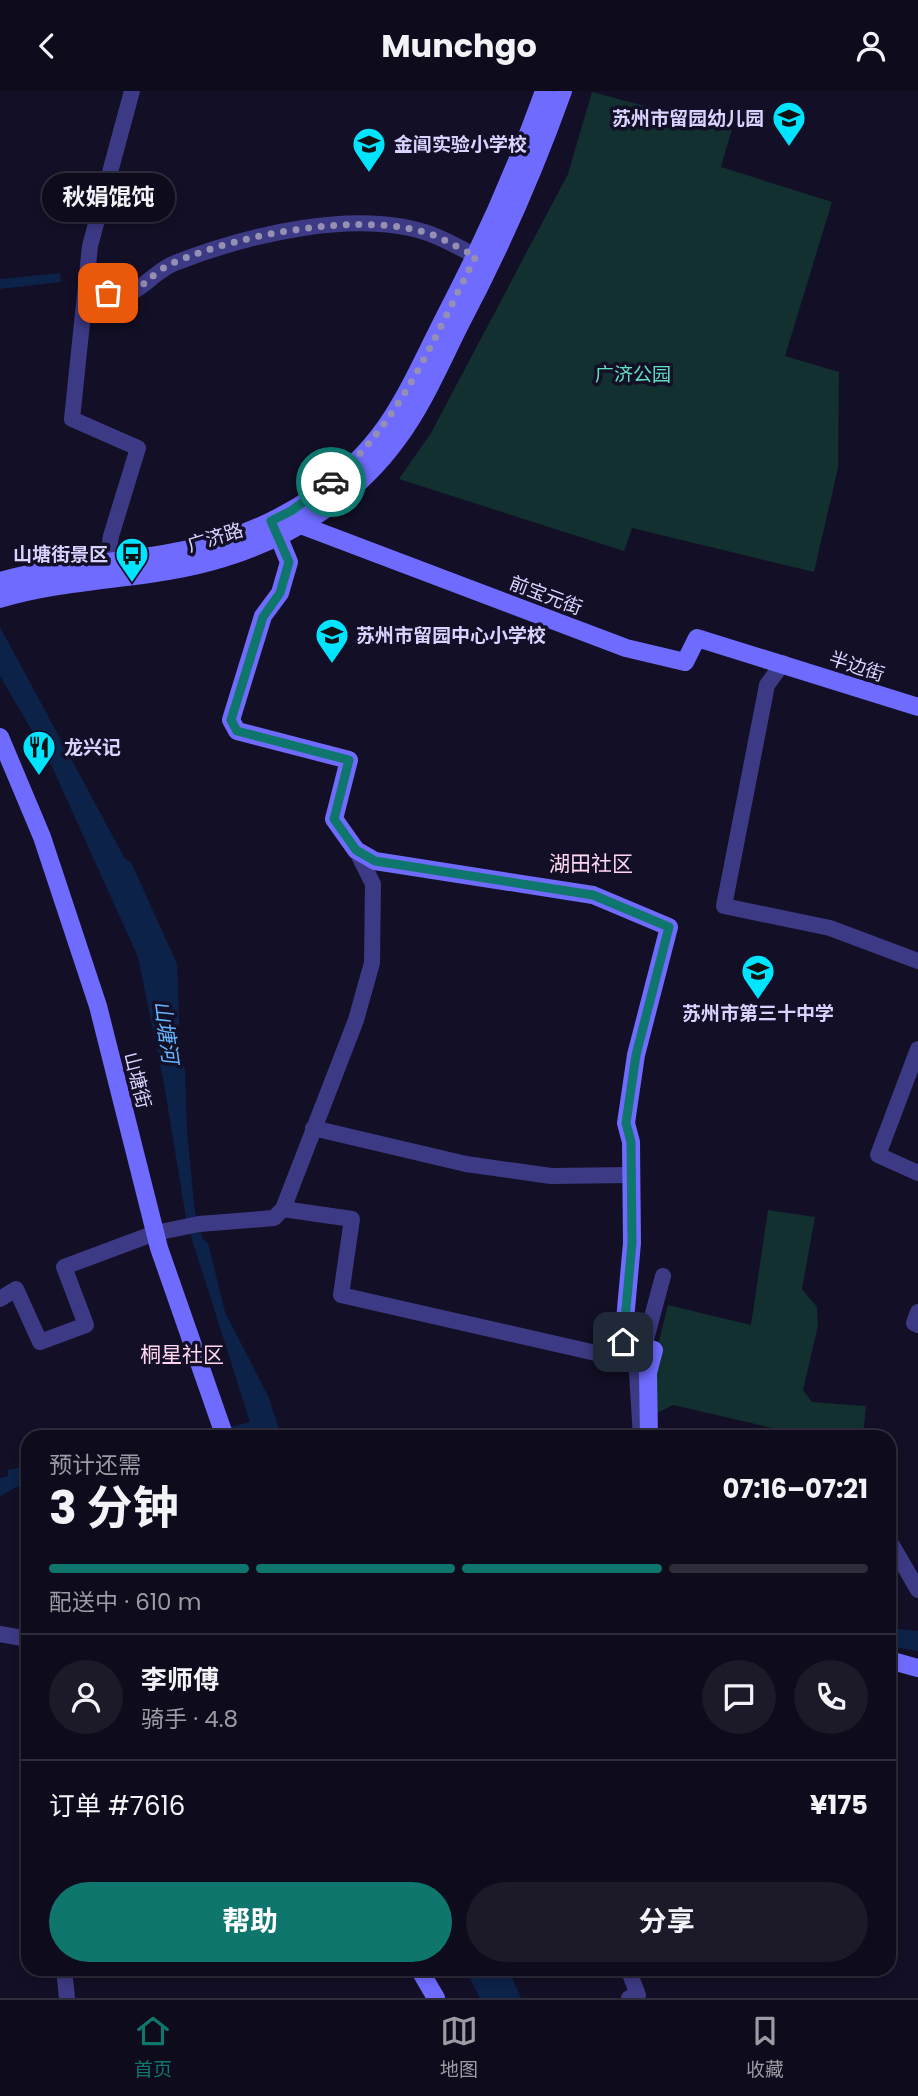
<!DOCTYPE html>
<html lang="zh">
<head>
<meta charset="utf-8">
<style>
  body { margin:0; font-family:Poppins,"Noto Sans SC",sans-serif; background:#1c1929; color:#f1f3f6; height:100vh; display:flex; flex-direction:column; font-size:26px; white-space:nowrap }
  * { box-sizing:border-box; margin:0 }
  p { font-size:23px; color:#9b9ba3 }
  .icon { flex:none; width:38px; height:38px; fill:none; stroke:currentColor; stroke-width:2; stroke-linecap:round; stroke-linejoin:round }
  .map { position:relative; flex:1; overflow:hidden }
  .details { position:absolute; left:21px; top:1339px; width:875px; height:546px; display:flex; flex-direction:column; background:#0e0b1c; border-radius:21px; box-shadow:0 4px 10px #0003,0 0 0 2px #2e2b3b }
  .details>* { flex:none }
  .pin { position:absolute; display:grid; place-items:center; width:60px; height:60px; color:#fff; margin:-30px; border-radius:14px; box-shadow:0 4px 10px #0006 }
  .courier { position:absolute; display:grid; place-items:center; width:70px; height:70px; margin:-35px; border:5px solid #0f766e; border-radius:50%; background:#fff; color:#222; box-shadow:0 2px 9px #0007 }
  .bubble { position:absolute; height:49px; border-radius:24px; background:#0e0b1c; box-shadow:0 4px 10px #0003,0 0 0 2px #2e2b3b; font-size:23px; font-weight:700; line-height:49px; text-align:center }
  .summary em { font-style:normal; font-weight:700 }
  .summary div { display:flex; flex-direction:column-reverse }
  .summary { display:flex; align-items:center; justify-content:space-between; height:119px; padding:0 28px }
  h1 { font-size:46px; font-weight:700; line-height:52px }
  .bar { display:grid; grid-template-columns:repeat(4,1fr); gap:10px 7px; align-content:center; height:84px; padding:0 28px }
  .bar i { height:9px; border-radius:5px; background:#2e2b3b }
  .bar .on { background:#0f766e }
  .bar p { grid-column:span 4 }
  .line { display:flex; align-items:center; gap:18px; padding:0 28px; border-top:2px solid #2e2b3b }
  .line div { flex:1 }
  .round { display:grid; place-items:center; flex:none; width:74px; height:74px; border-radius:37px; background:#1c1929 }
  .button { display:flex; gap:14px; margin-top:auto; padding:14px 28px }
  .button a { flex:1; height:80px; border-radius:42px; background:#0f766e; color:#fff; font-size:28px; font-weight:700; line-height:80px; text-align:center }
  .button a+a { background:#1c1929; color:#f1f3f6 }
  header { display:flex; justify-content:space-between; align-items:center; height:91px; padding:0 28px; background:#0e0b1c; font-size:32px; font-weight:700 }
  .tabs { display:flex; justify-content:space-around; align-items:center; height:98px; border-top:2px solid #2e2b3b; background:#0e0b1c; font-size:19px; color:#9b9ba3 }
  .tabs a { display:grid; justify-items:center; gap:4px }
  .tabs .on { color:#0f766e }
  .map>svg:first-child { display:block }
  .green { fill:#12302f }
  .water { fill:#0c2248 }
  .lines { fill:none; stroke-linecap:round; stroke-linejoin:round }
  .street { stroke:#3d3a85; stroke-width:16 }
  .secondary { stroke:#6f6bff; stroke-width:18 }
  .done { stroke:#948fb3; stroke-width:7; stroke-dasharray:0 12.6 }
  .route { stroke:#0f766e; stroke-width:9 }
  .labels { text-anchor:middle; stroke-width:7; stroke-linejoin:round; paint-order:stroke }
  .poi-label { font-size:19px; font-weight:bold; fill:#d9d4ff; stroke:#130f26; text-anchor:start }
  .park-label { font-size:19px; fill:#5fe0c0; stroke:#130f26 }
  .street-label { font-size:19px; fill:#d9d4ff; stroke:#130f26 }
  .neighbourhood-label { font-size:21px; fill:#ffd6f0; stroke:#130f26 }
  .water-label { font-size:21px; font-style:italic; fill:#62b6ff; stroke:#130f26 }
</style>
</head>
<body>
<header><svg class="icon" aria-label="back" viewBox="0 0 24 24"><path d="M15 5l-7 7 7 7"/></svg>Munchgo<svg class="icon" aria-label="person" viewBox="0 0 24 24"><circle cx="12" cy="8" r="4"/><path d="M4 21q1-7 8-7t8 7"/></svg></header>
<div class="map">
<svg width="918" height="1907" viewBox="0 0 918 1907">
  <rect width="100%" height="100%" fill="#130f26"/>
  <!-- green -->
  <path class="green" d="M592,1L732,38L721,76L832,111L785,265L839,281L838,377L814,481L632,437L624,460L399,388L431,342L568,83Z
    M768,1119L815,1126L802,1198L817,1216L818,1234L803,1299L812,1311L866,1315L863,1346H811L673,1314L653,1324L651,1282L668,1214L751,1234Z"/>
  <!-- water -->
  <path class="water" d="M60,182L61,191L0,198V188Z
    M0,536L124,766L132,773L177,873L180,957L185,980L187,1040L195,1121L202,1147L208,1152L225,1221L268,1305L282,1346H188L250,1331L187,1133L164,993L138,866L49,669L0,585Z
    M28,1375V1390L0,1405V1387L8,1385V1379Z
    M889,1537L918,1540V1560L889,1555Z
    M465,1878H508L521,1907H480Z"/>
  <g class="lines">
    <!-- street -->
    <path class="street" d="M88,202C99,202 120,206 130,202C146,195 158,178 175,172C247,144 358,116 433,144C448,150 462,158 476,165
      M107,470L111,445L138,357L72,328L90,155L132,0
      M783,572L767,594L724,815L830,837L918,870
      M918,958L878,1064L918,1082
      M313,1037L466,1073L551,1085L631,1084
      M283,1118L352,1128L341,1204L609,1265L623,1251
      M0,1208L16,1198L40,1251L86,1234L64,1176L155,1142L199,1133L274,1127L283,1118L356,929L372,872L373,793L356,759
      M918,1221L914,1232L918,1234
      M641,1346L637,1282L663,1185
      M889,1449L918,1499
      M0,1543L28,1548
      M64,1878L67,1907
      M628,1878L638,1904L629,1907"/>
    <!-- secondary -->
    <path class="secondary" d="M297,428L301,434L626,557L685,571L697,547L918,616
      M272,430L289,471L280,502L263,525L231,629L237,640L349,669L334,728L356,759L375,770L593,804L669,836L636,964L626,1032L631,1051L632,1152L623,1251L654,1259L648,1282L649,1346
      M0,490C75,469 155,472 229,447C290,427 349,388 386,335C410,300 427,260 446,223C484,150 516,78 544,0
      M0,508C73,486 152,490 224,467C291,446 355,407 397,349C424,313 442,269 463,228C503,152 534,81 563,0
      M0,646L42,746L98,915L159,1157L225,1346
      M889,1569L918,1577
      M419,1878L436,1907"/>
  </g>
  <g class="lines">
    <!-- done -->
    <path class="done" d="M108,202C146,204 144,185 173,172C238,143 366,119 433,144C448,150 462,159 476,165C434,246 402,330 331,391"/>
    <!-- route -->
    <path class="route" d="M331,391L291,420L271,430L289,471L280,502L263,526L231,629L237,640L349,669L334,728L356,759L375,770L593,804L669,836L636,964L626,1032L631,1051L632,1152L623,1251"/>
  </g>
  <!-- icons -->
  <defs>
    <symbol id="school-pin" viewBox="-11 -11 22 30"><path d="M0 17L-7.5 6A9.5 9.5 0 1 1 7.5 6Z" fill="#00e5ff" stroke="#130f26"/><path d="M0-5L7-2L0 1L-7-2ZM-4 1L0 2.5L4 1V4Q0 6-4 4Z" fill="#111"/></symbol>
    <symbol id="bus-pin" viewBox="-11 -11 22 30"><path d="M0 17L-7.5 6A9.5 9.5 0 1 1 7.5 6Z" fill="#00e5ff" stroke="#130f26"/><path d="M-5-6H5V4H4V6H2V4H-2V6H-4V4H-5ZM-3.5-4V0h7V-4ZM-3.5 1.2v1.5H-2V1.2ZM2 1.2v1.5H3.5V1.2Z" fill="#111"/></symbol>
    <symbol id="restaurant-pin" viewBox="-11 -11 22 30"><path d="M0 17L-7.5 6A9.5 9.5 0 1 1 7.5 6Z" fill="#00e5ff" stroke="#130f26"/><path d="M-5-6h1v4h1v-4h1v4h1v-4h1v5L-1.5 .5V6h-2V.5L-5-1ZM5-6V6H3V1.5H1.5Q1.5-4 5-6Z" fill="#111"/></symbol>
  </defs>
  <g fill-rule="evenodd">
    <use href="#school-pin" x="770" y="8" width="38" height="52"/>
    <use href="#school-pin" x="350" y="34" width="38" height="52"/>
    <use href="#bus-pin" x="113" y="444" width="38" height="52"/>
    <use href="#school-pin" x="313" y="525" width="38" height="52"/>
    <use href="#restaurant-pin" x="20" y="637" width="38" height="52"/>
    <use href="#school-pin" x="739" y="861" width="38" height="52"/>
  </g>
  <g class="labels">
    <!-- poi labels -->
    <g class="poi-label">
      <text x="764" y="34" text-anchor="end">苏州市留园幼儿园</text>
      <text x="394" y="60">金阊实验小学校</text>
      <text x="108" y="470" text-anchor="end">山塘街景区</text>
      <text x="356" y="551">苏州市留园中心小学校</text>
      <text x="64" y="663">龙兴记</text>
      <text x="758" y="929" text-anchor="middle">苏州市第三十中学</text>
    </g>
    <!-- park labels -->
    <g class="park-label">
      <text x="633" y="290">广济公园</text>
    </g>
    <!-- street labels -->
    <g class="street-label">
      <text transform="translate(215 446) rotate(-17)" y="7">广济路</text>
      <text transform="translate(546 504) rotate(21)" y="7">前宝元街</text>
      <text transform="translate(857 575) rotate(18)" y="7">半边街</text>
      <text transform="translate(138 989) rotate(76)" y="7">山塘街</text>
    </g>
    <!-- neighbourhood labels -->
    <g class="neighbourhood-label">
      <text x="591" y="780">湖田社区</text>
      <text x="182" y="1271">桐星社区</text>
    </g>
    <!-- water labels -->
    <g class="water-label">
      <text transform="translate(166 941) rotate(82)" y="7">山塘河</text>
    </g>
  </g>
</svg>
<div class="pin" style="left:108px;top:202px;background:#ea580c"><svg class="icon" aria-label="bag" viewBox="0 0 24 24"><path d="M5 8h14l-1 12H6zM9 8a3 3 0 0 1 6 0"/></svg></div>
<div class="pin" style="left:623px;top:1251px;background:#1f2937"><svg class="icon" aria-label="home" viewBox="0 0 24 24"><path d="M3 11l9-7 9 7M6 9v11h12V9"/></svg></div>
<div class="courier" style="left:331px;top:391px"><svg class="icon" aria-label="car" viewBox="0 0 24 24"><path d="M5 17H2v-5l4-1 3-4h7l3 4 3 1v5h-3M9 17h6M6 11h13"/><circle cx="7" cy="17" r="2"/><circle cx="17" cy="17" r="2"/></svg></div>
<div class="bubble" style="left:42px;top:82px;width:133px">秋娟馄饨</div>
<section class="details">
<div class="summary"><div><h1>3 分钟</h1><p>预计还需</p></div><em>07:16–07:21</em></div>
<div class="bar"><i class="on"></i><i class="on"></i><i class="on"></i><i></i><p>配送中 · 610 m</p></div>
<div class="line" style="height:126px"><a class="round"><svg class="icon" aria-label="person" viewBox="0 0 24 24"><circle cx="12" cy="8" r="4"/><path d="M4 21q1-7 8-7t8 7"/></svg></a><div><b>李师傅</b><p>骑手 · 4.8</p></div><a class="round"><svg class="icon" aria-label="chat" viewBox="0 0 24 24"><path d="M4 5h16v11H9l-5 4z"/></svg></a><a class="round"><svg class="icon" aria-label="phone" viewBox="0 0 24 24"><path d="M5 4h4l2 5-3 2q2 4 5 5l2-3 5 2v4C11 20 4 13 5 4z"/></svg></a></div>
<div class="line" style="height:91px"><div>订单 #7616</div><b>¥175</b></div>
<div class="button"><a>帮助</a><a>分享</a></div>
</section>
</div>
<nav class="tabs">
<a class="on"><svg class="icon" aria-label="home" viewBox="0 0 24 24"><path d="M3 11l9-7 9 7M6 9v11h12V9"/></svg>首页</a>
<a><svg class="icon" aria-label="map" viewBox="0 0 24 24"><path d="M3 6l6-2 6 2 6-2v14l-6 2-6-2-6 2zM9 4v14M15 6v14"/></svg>地图</a>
<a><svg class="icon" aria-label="saved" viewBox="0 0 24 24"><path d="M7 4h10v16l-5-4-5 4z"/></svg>收藏</a>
</nav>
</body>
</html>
